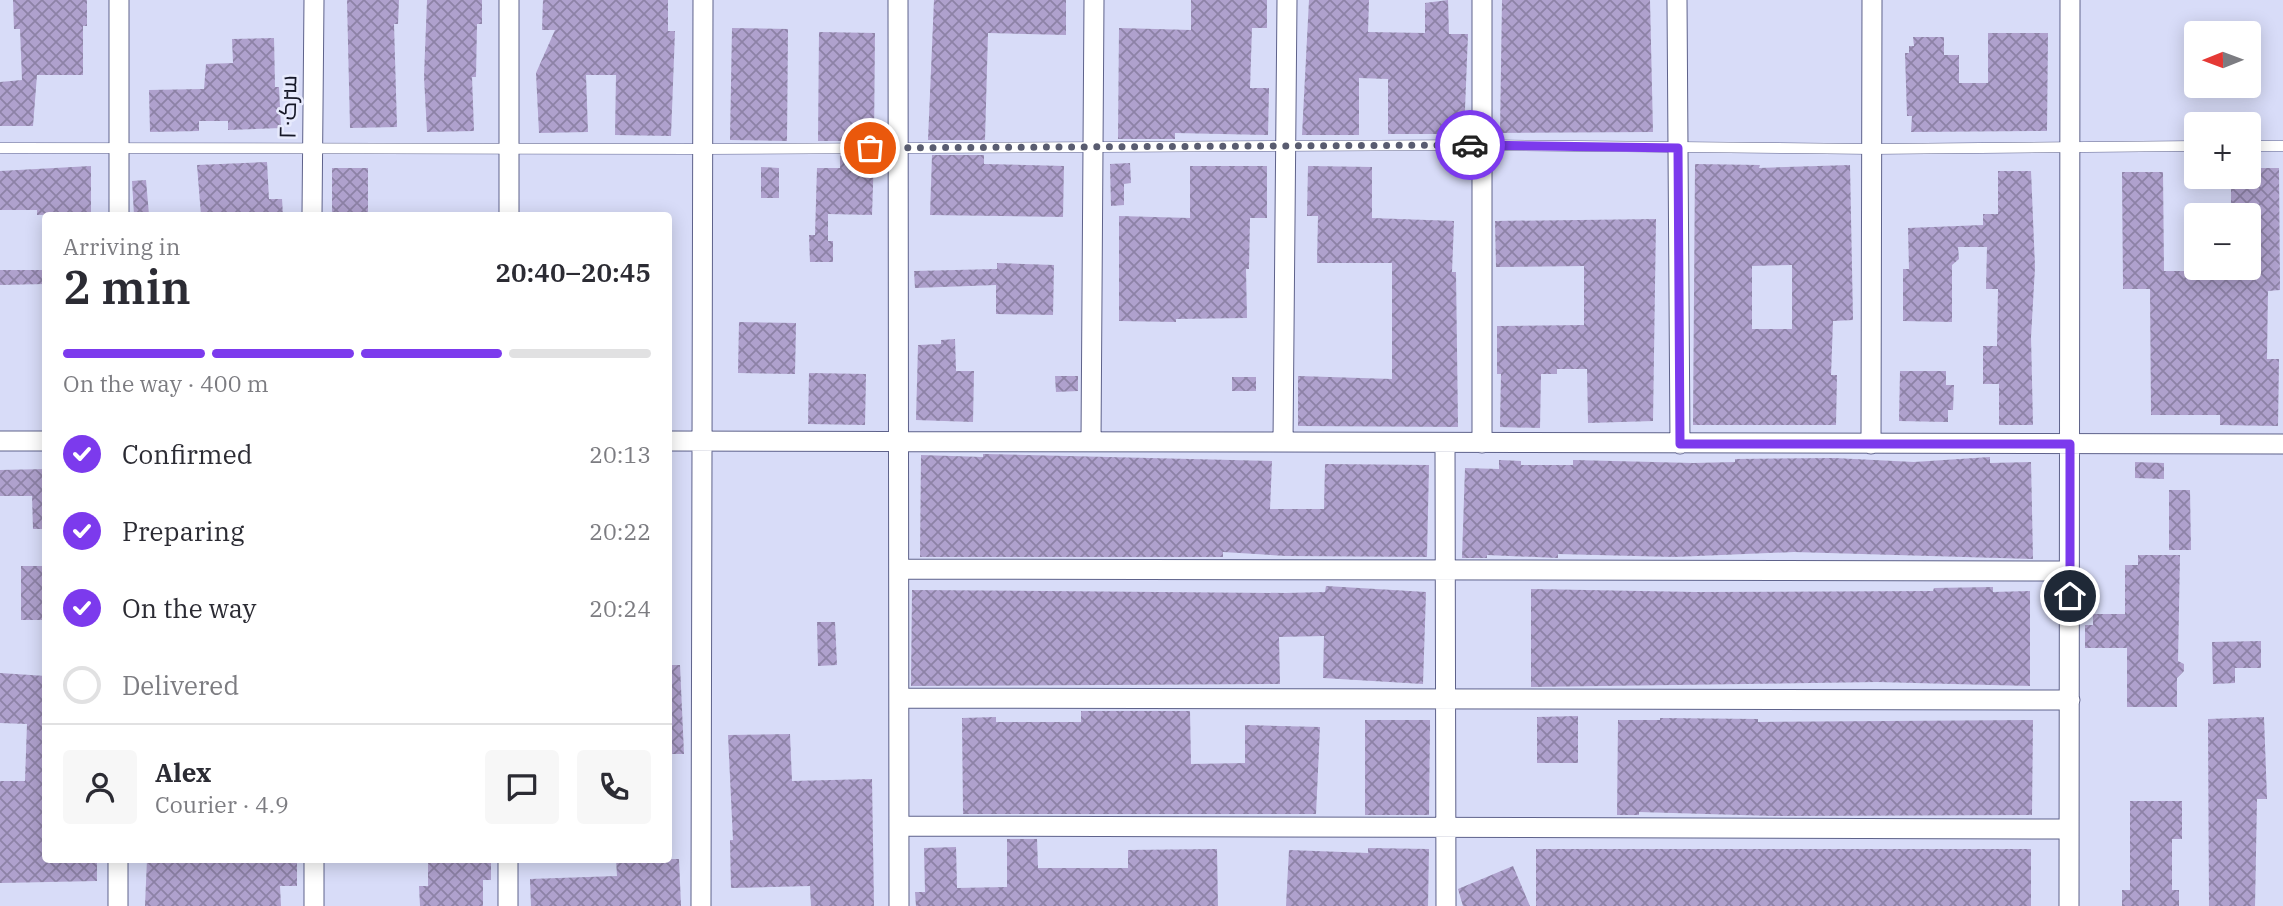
<!DOCTYPE html>
<html lang="en">
<head>
<meta charset="utf-8">
<style>
  body { margin:0; font-family:"IBM Plex Serif",Cairo,serif; background:#f7f7f7; color:#2b2b33; height:100vh; display:flex; flex-direction:column; font-size:26px; white-space:nowrap }
  * { box-sizing:border-box; margin:0 }
  p { font-size:23px; color:#7c7c81 }
  .icon { flex:none; width:38px; height:38px; fill:none; stroke:currentColor; stroke-width:2; stroke-linecap:round; stroke-linejoin:round }
  .map { position:relative; flex:1; overflow:hidden }
  .panel { position:absolute; left:42px; top:212px; width:630px; height:651px; display:flex; flex-direction:column; background:#fff; border-radius:7px; box-shadow:0 4px 18px #0003 }
  .panel>* { flex:none }
  .needle { width:46px; rotate:269deg }
  .controls { position:absolute; left:2184px; top:21px; display:grid; gap:14px }
  .controls a { display:grid; place-items:center; width:77px; height:77px; border-radius:7px; background:#fff; box-shadow:0 4px 18px #0003; font-size:35px }
  .pin { position:absolute; display:grid; place-items:center; width:60px; height:60px; color:#fff; margin:-30px; border:4px solid #fff; border-radius:50%; box-shadow:0 2px 7px #0007 }
  .courier { position:absolute; display:grid; place-items:center; width:70px; height:70px; margin:-35px; border:5px solid #7c3aed; border-radius:50%; background:#fff; color:#222; box-shadow:0 2px 9px #0007 }
  .summary em { font-style:normal; font-weight:600 }
  .summary div { display:flex; flex-direction:column-reverse }
  .summary { display:flex; align-items:center; justify-content:space-between; height:119px; padding:0 21px }
  h1 { font-size:46px; font-weight:600; line-height:52px }
  .bar { display:grid; grid-template-columns:repeat(4,1fr); gap:10px 7px; align-content:center; height:84px; padding:0 21px }
  .bar i { height:9px; border-radius:5px; background:#e1e1e2 }
  .bar .current { background:#7c3aed }
  .bar p { grid-column:span 4 }
  .line { display:flex; align-items:center; gap:18px; padding:0 21px; border-top:2px solid #e1e1e2 }
  .line div { flex:1 }
  .round { display:grid; place-items:center; flex:none; width:74px; height:74px; border-radius:7px; background:#f7f7f7 }
  ol { padding:0 21px; list-style:none }
  li { display:flex; align-items:center; gap:21px; height:77px }
  li p { margin-inline-start:auto }
  li .icon { padding:7px; border-radius:50%; background:#7c3aed; color:#fff; stroke-width:4 }
  li:last-child { color:#7c7c81 }
  li i { width:38px; height:38px; border:4px solid #e1e1e2; border-radius:50% }
  .map>svg:first-child { display:block }
  .building { fill:url(#building-cross-hatch); fill-rule:evenodd }
  .lines { fill:none; stroke-linecap:round; stroke-linejoin:round }
  .lane-casing { stroke:#5e628b; stroke-width:11 }
  .street-casing { stroke:#5e628b; stroke-width:21 }
  .lane { stroke:#fff; stroke-width:10 }
  .street { stroke:#fff; stroke-width:19 }
  .done { stroke:#595c70; stroke-width:7; stroke-dasharray:0 12.6 }
  .route { stroke:#7c3aed; stroke-width:9 }
  .labels { text-anchor:middle; stroke-width:5; stroke-linejoin:round; paint-order:stroke }
  .street-label { font-size:24px; fill:#151727; stroke:#e7eafd }
</style>
</head>
<body>
<div class="map">
<svg width="2283" height="906" viewBox="0 0 2283 906">
  <defs>
    <pattern id="building-cross-hatch" width="8" height="8" patternUnits="userSpaceOnUse" patternTransform="scale(1.75)"><rect width="8" height="8" fill="#afa1cd"/><path d="M0 0l8 8M0 8l8-8" fill="none" stroke="#8d82a6"/></pattern>
  </defs>
  <rect width="100%" height="100%" fill="#d8dcf8"/>
  <!-- building -->
  <path class="building" d="M13,0H87V26H83V75H37L33,126H0V82L22,80L20,29H14Z
    M347,0H399L398,24H394L397,127L350,128Z
    M427,0H482V24H477L476,77H472L474,131L427,132L424,77Z
    M543,0H668V31H675L671,136L615,135L616,75H586L588,132L539,133L536,73L555,30H542Z
    M934,0H1066V35L988,33L985,140H928Z
    M1191,0H1267V28H1252L1250,88H1269L1268,135L1175,133V139H1118L1119,28L1191,30Z
    M1309,0H1369L1368,32L1425,33V3L1448,0L1449,34H1468L1464,134H1388V79L1359,78V135H1302Z
    M1502,0H1650L1653,132L1500,133Z
    M732,28L788,29L787,141L730,140Z
    M819,32L875,33L874,141H818Z
    M1988,33H2048L2047,131L1911,132L1912,116H1907L1905,53H1909V46H1914L1913,37H1944V55H1959V83H1988Z
    M274,38L275,87H279L281,128L228,130V121H199V131L150,132L149,90L204,89L206,64L233,63L232,39Z
    M932,155H984V164L1064,166L1063,217L930,215Z
    M840,156H874L872,215L828,214V241H833V262H810L809,235H815L817,168H840Z
    M267,162L269,199H282L283,215H201L197,165Z
    M1130,163L1131,183L1124,184V205L1111,206L1110,164Z
    M1695,164L1760,165L1759,168L1850,165L1853,320L1833,321L1831,375H1837L1836,425H1693ZM1792,265V329H1752V266Z
    M91,166V214L37,215V210H0V171Z
    M1190,166H1267V218H1250L1249,269H1246L1247,318L1176,319V322L1119,321V216L1190,218Z
    M1308,166L1372,167V218L1454,221L1452,272H1456L1458,427L1298,426V376L1392,379V263H1317L1318,216H1307Z
    M761,167L779,168V198H761Z
    M332,168H368V215H332Z
    M2249,168H2279L2280,290L2268,291L2267,359H2279L2278,426L2220,425V415H2151L2150,289H2123L2122,172H2163L2164,271H2231V268H2249V215H2231V177H2249Z
    M1998,171H2031L2035,267L2031,337L2033,425H1999V384H1983V346H1997L1998,289H1986L1987,247H1958L1959,259L1952,265V322L1903,321V269H1909L1908,228L1983,225V214H1998Z
    M146,180L149,215H134L132,181Z
    M1656,219L1653,421L1588,423L1587,369H1557V374H1541L1540,428L1500,427L1501,374H1497V326L1584,325V266L1496,267L1495,221Z
    M997,263L1054,265L1053,315L996,314V285L915,288L914,271L997,269Z
    M0,270H46V284L0,285Z
    M739,322L796,323L795,374L738,373Z
    M955,339L956,371H974L973,422L916,420L918,345L941,344V340Z
    M1900,371H1946V385H1954L1953,410H1948V422L1899,421Z
    M809,373L866,374L865,425L808,424Z
    M1055,376H1078V391L1056,392Z
    M1232,377H1256V391H1232Z
    M983,454L1272,461L1270,509H1324L1325,464L1429,465L1427,557L1286,556L1223,552V557H920L921,455L983,457Z
    M1990,457V463L2031,462L2033,559L1794,552L1674,557L1558,554V558L1487,555V558H1462L1465,468L1499,469V460L1521,461V465H1573V460L1693,463L1735,462V459L1834,458L1914,462Z
    M2135,462L2164,463V479L2135,478Z
    M46,469V529H33L32,496H0V470Z
    M2169,490H2190L2191,550H2169Z
    M2138,555H2180L2178,661L2184,664V671L2177,678V707H2127V648H2085V625H2093V614H2125V565H2138Z
    M21,566H46V620H21Z
    M1326,586L1426,592L1423,684L1323,678L1324,636L1279,637L1280,684L911,686L912,590L1286,593L1325,592Z
    M1993,587V592L2030,591V686L1877,682L1531,687V589L1695,592L1933,591L1934,588Z
    M817,622H835L837,665L818,666Z
    M2261,641V668H2235V683L2213,684L2212,642Z
    M668,665H680L684,754H668Z
    M0,673L46,676V859H97V881L0,883V781H25L27,724L0,723Z
    M1081,711H1190L1191,764L1245,763V725L1320,727L1316,814H963L962,718L996,717V722H1081Z
    M1578,716V763H1537V717Z
    M2264,717L2267,799H2257L2255,906H2209L2208,719Z
    M1660,718L1758,719V722L2033,720L2032,815L1775,816L1639,812V815H1617L1618,720H1660Z
    M1365,720H1430L1429,815H1365Z
    M790,734L792,781L872,779L874,906H811L810,886L731,888L730,840H733L728,735Z
    M2130,801H2182V839H2172V890H2179V906H2122V890H2130Z
    M1007,839H1037L1038,868H1128V850L1217,849L1218,906H916L915,892H925L924,848L956,847L957,888L1007,887Z
    M1368,848L1429,849L1428,906H1286L1289,850L1368,853Z
    M1536,849H2031V906H1536Z
    M147,859H297V886H280L281,906H145Z
    M428,859H491V880H483V906H420L419,886H428Z
    M616,859H679L681,906H531L530,879L617,876Z
    M1513,866L1530,906H1463L1458,889Z"/>
  <g class="lines">
    <defs>
      <path id="lane" d="M2249,146H2283
        M0,148L704,149L1482,145L1872,149L2196,146"/>
      <path id="street" d="M898,0L899,906
        M1677,0L1680,444
        M119,215V0
        M312,215L314,0
        M509,215V0
        M0,441H46
        M668,441L2283,444
        M1091,442L1094,0
        M1283,442L1287,0
        M1445,443L1446,906
        M1482,443V0
        M1871,444L1872,0
        M899,569L2070,571
        M899,698L2070,700
        M899,826L2069,829
        M118,906V859
        M314,906V859
        M508,906V859
        M701,906L703,0
        M2069,906L2070,0"/>
    </defs>
    <!-- lane casing -->
    <use href="#lane" class="lane-casing"/>
    <!-- street casing -->
    <use href="#street" class="street-casing"/>
    <!-- lane -->
    <use href="#lane" class="lane"/>
    <!-- street -->
    <use href="#street" class="street"/>
  </g>
  <g class="lines">
    <!-- done -->
    <path class="done" d="M870,148L1470,145"/>
    <!-- route -->
    <path class="route" d="M1470,145L1678,148L1680,444H2070V596"/>
  </g>
  <g class="labels">
    <!-- street labels -->
    <g class="street-label">
      <text transform="translate(288 107) rotate(-89)" y="8">سرک۲۰</text>
    </g>
  </g>
</svg>
<div class="controls">
<a><svg class="needle" viewBox="-14 -14 28 28"><path d="M0-13l5 13h-10z" fill="#e53935"/><path d="M0 13l5-13h-10z" fill="#7c7c81"/></svg></a>
<a>+</a>
<a>−</a>
</div>
<div class="pin" style="left:870px;top:148px;background:#ea580c"><svg class="icon" aria-label="bag" viewBox="0 0 24 24"><path d="M5 8h14l-1 12H6zM9 8a3 3 0 0 1 6 0"/></svg></div>
<div class="pin" style="left:2070px;top:596px;background:#1f2937"><svg class="icon" aria-label="home" viewBox="0 0 24 24"><path d="M3 11l9-7 9 7M6 9v11h12V9"/></svg></div>
<div class="courier" style="left:1470px;top:145px"><svg class="icon" aria-label="car" viewBox="0 0 24 24"><path d="M5 17H2v-5l4-1 3-4h7l3 4 3 1v5h-3M9 17h6M6 11h13"/><circle cx="7" cy="17" r="2"/><circle cx="17" cy="17" r="2"/></svg></div>
<section class="panel">
<div class="summary"><div><h1>2 min</h1><p>Arriving in</p></div><em>20:40–20:45</em></div>
<div class="bar"><i class="current"></i><i class="current"></i><i class="current"></i><i></i><p>On the way · 400 m</p></div>
<ol>
<li><svg class="icon" aria-label="check" viewBox="0 0 24 24"><path d="M5 12l5 5 9-10"/></svg>Confirmed<p>20:13</p></li>
<li><svg class="icon" aria-label="check" viewBox="0 0 24 24"><path d="M5 12l5 5 9-10"/></svg>Preparing<p>20:22</p></li>
<li><svg class="icon" aria-label="check" viewBox="0 0 24 24"><path d="M5 12l5 5 9-10"/></svg>On the way<p>20:24</p></li>
<li><i></i>Delivered</li>
</ol>
<div class="line" style="height:126px"><a class="round"><svg class="icon" aria-label="person" viewBox="0 0 24 24"><circle cx="12" cy="8" r="4"/><path d="M4 21q1-7 8-7t8 7"/></svg></a><div><b>Alex</b><p>Courier · 4.9</p></div><a class="round"><svg class="icon" aria-label="chat" viewBox="0 0 24 24"><path d="M4 5h16v11H9l-5 4z"/></svg></a><a class="round"><svg class="icon" aria-label="phone" viewBox="0 0 24 24"><path d="M5 4h4l2 5-3 2q2 4 5 5l2-3 5 2v4C11 20 4 13 5 4z"/></svg></a></div>
</section>
</div>
</body>
</html>
